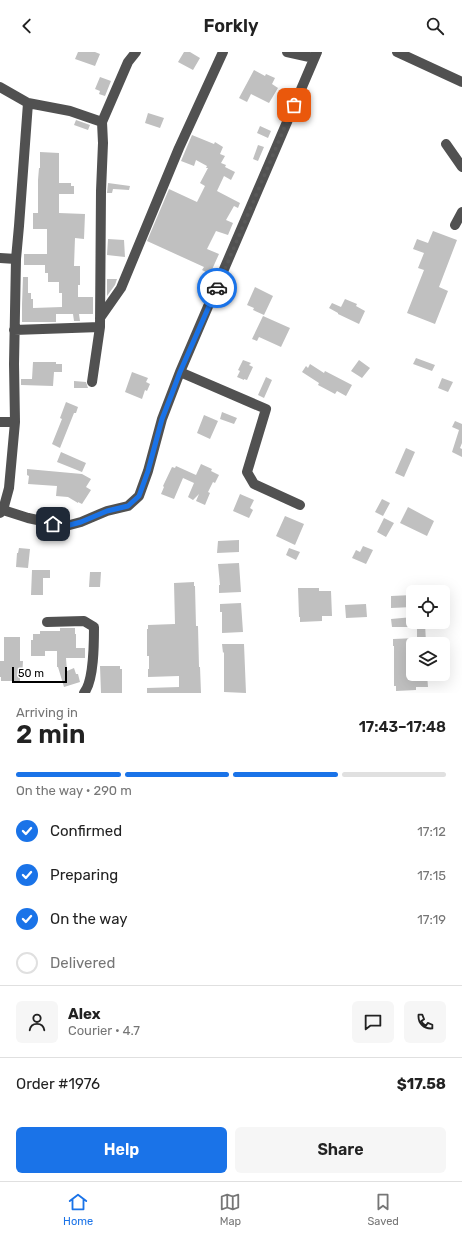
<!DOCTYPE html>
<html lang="en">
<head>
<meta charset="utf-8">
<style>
  body { margin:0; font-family:Rubik,sans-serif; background:#f6f6f6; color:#222; height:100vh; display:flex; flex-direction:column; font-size:15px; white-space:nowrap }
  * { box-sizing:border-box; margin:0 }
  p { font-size:13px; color:#767676 }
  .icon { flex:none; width:22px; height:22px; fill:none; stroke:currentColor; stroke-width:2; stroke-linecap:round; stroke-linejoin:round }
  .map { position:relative; height:641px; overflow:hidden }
  .drawer { display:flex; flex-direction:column; background:#fff; flex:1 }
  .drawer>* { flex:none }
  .tools { position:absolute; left:406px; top:533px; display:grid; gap:8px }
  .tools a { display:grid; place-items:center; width:44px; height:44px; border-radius:6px; background:#fff; box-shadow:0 4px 16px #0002; font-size:20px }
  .scale { position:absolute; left:12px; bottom:10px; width:55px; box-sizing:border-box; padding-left:4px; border:2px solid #000; border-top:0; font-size:11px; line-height:14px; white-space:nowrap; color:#000; -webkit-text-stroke:3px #fff; paint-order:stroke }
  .pin { position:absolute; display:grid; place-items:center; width:34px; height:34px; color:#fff; margin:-17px; border-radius:8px; box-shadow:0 2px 6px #0006 }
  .courier { position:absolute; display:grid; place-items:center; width:40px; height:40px; margin:-20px; border:3px solid #1a73e8; border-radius:50%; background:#fff; color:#222; box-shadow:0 1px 5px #0007 }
  .overview em { font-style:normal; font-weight:600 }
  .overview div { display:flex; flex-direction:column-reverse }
  .overview { display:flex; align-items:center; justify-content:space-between; height:68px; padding:0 16px }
  h1 { font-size:26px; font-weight:600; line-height:30px }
  .bar { display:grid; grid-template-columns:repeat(4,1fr); gap:6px 4px; align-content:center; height:48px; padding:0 16px }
  .bar i { height:5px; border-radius:3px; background:#e0e0e0 }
  .bar .active { background:#1a73e8 }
  .bar p { grid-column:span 4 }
  .line { display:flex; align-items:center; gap:10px; padding:0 16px; border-top:1px solid #e0e0e0 }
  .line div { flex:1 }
  .round { display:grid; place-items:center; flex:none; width:42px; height:42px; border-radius:6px; background:#f6f6f6 }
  ol { padding:0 16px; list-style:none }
  li { display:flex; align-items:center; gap:12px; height:44px }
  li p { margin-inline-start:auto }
  li .icon { padding:4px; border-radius:50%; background:#1a73e8; color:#fff; stroke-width:4 }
  li:last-child { color:#767676 }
  li i { width:22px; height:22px; border:2px solid #e0e0e0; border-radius:50% }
  .button { display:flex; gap:8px; margin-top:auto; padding:8px 16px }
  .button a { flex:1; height:46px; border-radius:6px; background:#1a73e8; color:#fff; font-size:16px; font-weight:600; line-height:46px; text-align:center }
  .button a+a { background:#f6f6f6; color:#222 }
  header { display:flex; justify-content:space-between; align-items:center; height:52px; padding:0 16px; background:#fff; font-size:18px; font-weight:600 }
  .dock { display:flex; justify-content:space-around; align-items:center; height:56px; border-top:1px solid #e0e0e0; background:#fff; font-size:11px; color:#767676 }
  .dock a { display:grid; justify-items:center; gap:2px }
  .dock .active { color:#1a73e8 }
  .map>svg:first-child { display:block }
  .building { fill:#c0c0c0 }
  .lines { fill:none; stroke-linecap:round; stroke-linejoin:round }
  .minor { stroke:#515151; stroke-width:10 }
  .done { stroke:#595959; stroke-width:4; stroke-dasharray:0 7.2 }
  .route { stroke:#1a73e8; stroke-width:5 }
</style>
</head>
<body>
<header><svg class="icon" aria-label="back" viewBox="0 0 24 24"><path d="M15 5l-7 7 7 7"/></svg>Forkly<svg class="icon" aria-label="search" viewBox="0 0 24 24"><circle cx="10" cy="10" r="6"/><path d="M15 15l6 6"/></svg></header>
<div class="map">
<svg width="462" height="641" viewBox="0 0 462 641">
  <rect width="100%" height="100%" fill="#fff"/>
  <!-- building -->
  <path class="building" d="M78,0H95L100,2L95,14L75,7Z
    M184,0H190L200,6L193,18L178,10Z
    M254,18L265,24L266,22L275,26L272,32L278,36L269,51L251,42L247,50L239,46Z
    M100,25L111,29L105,44L99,42L100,39L95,37Z
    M148,61L164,66L160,76L145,71Z
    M76,68L90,73L88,78L74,73Z
    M260,74L271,79L268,86L257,81Z
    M192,83L214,92L215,90L223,95L220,102L225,104L221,111L226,113L225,115L235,120L231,128L224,124L217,139L240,151L238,156L234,154L226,168L233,171L228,183L216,179L207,197L219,202L210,222L202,218L204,215L147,189L169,137L197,150L205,134L200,131L208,116H206L207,114L196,108L194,114L181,109Z
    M258,93L264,95L258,109L253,107Z
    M40,100L59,101V131H71V134H74V142H59V161L85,162L84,187L75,186L74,214H80V233H78V245H93V262H79L80,269H74L73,262H56V270H22V252L23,225H28V241H31V247H33V256L62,255V241H59V230H48V221H45V213H24V202H47V177H33V161H38V128L39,116H40Z
    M108,131L130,134L129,138L113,137L112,141H107Z
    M433,179L457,188L439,235L448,239L435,272L407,261L424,218L418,216L424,201L413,197L417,187L428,191Z
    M108,187L124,188L125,205L107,203Z
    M107,227H117L115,233L107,244Z
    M255,235L273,244L264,263L253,258L254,256L247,253Z
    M345,247L357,252L356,254L365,259L359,272L338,262V261L329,256L332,251L341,255Z
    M263,264L290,276L281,295L259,285L257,289L252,287Z
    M416,306L435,313L432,319L413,312Z
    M243,308L251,311L249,313L253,315L247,328L244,327V328L237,325L240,319L238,318Z
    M359,308L370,316L362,326L351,319Z
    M33,310H56V312H62V320H54L53,334L21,333V327H32Z
    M310,312L324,321L325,319L352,333L346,344L337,339L335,342L318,333L319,331L302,320L306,314L308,316Z
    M132,320L148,326L146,330L150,332L147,339L145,338L142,347L125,340Z
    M266,325L272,328L264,346L258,343Z
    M442,326L453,330L448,340L438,336Z
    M74,329L86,330L88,336H74Z
    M66,350L78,355L76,361H74L60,396L52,392L62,367L60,366Z
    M222,360L237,366L234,372L220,367Z
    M204,363L218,369L210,387L197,381Z
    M455,369L462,372V391L460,396L462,397V405L452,400L459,378L452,375Z
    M406,396L415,400L404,425L395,421Z
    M61,400L86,411L82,420L57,410Z
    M201,412L212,417L211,419L219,423L215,431L213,430L208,440L210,441L205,453L196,449L199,442L193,448L188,445L194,431L183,426L174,447L161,442L164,435L163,434L172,415L175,416L176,414L196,423Z
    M27,417L82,422L91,427L86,435L91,438L82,452L78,450V451L68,445L56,444L57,434L28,432L29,424L27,423Z
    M240,442L254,448L250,456L253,458L249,466L233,459Z
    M382,447L390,451L383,464L375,460Z
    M408,455L434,469L427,484L400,471Z
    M285,464L304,472L295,493L276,484Z
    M384,466L394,471L386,485L377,480Z
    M239,488V500L217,501L218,489Z
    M363,494L373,498L366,512L352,506L356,498L360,500Z
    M19,496L30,497L28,516L16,515L17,501H18Z
    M289,496L300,500L296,508L286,503Z
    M239,511L241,540L219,541V533H220L218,512Z
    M32,518H50V526H43V543H31Z
    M90,520H101L100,535H89Z
    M194,530V534H195L196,574H198L199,615H200L201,641H147V636L179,635V624L148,625V617H149V604H147V577H148V573L175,572L174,531Z
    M298,536H319V539H331L332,564H322V569L300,570V565H299Z
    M413,543V555L391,556V544Z
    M241,551L243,580L222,581V560H220V552Z
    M366,552L367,565L346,566L345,553Z
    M413,565V575H392L391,567Z
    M417,570H425L426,592H413V622H427L428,635H416V638L396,639V634H394V594H393V587L417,586Z
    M60,576H75V582H76V596H85V606H66L67,619L74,616L76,622H78L80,630L64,635L58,615H57V599H45V604H31V588H33V582H40V579H60Z
    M4,585H20V609H23L22,625H20V629H1V625H0V609H4Z
    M222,592H244L246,641L224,640V600L223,601Z
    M100,614H120V617H122V641H101Z"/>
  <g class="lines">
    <!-- minor -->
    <path class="minor" d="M287,0L314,6
      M397,0L462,30
      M0,35L28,51L70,59L102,70
      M446,92L462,115
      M455,173L462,160
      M0,206L16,207
      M100,266L121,236L179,96L223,0
      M14,278L100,275
      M180,320L266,357L247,420L254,432L300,453
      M92,330L100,275L101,139L103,91L102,70L128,10L136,0
      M0,370H15
      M3,458L28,466L66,474L81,470L107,459L128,454L139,444L148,419L162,367L180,320L317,0
      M0,461L3,458L9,436L15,370L14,312L16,207L19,174L28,51
      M47,570L84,569L94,575C94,591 94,629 84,641"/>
  </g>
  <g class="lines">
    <!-- done -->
    <path class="done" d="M217,236L294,53"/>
    <!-- route -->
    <path class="route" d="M53,472L66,474L81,470L107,459L128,454L139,444L148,419L162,367L171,344L180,320L217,236"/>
  </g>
</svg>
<div class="tools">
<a><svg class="icon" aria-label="locate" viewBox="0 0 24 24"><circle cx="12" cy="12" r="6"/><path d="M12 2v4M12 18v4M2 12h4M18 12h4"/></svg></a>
<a><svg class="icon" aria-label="layers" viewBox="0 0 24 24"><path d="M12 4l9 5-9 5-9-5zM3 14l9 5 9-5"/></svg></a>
</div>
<div class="scale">50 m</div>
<div class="pin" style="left:294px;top:53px;background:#ea580c"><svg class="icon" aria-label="bag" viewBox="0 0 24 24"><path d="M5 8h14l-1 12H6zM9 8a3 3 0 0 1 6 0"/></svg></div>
<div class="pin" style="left:53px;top:472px;background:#1f2937"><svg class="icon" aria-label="home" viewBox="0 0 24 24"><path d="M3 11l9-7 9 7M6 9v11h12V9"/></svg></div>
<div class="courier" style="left:217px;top:236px"><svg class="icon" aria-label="car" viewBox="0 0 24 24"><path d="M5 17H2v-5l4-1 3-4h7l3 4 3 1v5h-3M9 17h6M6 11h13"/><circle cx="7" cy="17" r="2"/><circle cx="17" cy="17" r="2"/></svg></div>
</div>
<section class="drawer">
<div class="overview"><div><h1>2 min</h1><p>Arriving in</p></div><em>17:43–17:48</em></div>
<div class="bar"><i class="active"></i><i class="active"></i><i class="active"></i><i></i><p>On the way · 290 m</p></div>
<ol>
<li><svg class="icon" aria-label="check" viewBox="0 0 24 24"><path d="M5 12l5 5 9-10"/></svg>Confirmed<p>17:12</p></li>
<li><svg class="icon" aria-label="check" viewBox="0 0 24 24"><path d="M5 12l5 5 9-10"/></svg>Preparing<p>17:15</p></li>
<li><svg class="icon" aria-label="check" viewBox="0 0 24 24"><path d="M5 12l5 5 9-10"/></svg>On the way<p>17:19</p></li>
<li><i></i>Delivered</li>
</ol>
<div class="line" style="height:72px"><a class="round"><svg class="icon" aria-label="person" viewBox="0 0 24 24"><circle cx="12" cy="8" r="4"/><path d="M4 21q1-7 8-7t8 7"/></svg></a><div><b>Alex</b><p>Courier · 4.7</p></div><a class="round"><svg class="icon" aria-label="chat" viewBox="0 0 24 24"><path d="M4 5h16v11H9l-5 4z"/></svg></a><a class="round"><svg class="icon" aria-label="phone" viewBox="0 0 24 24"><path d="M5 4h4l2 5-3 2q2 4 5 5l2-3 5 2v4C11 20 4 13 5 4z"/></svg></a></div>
<div class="line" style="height:52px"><div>Order #1976</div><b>$17.58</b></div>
<div class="button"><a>Help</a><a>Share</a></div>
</section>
<nav class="dock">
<a class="active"><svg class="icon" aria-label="home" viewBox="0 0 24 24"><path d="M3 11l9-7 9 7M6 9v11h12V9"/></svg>Home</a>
<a><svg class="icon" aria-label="map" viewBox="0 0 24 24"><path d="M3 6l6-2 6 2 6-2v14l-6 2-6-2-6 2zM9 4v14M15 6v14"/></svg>Map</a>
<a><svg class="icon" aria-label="saved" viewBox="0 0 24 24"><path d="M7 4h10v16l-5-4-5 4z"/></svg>Saved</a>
</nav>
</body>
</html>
